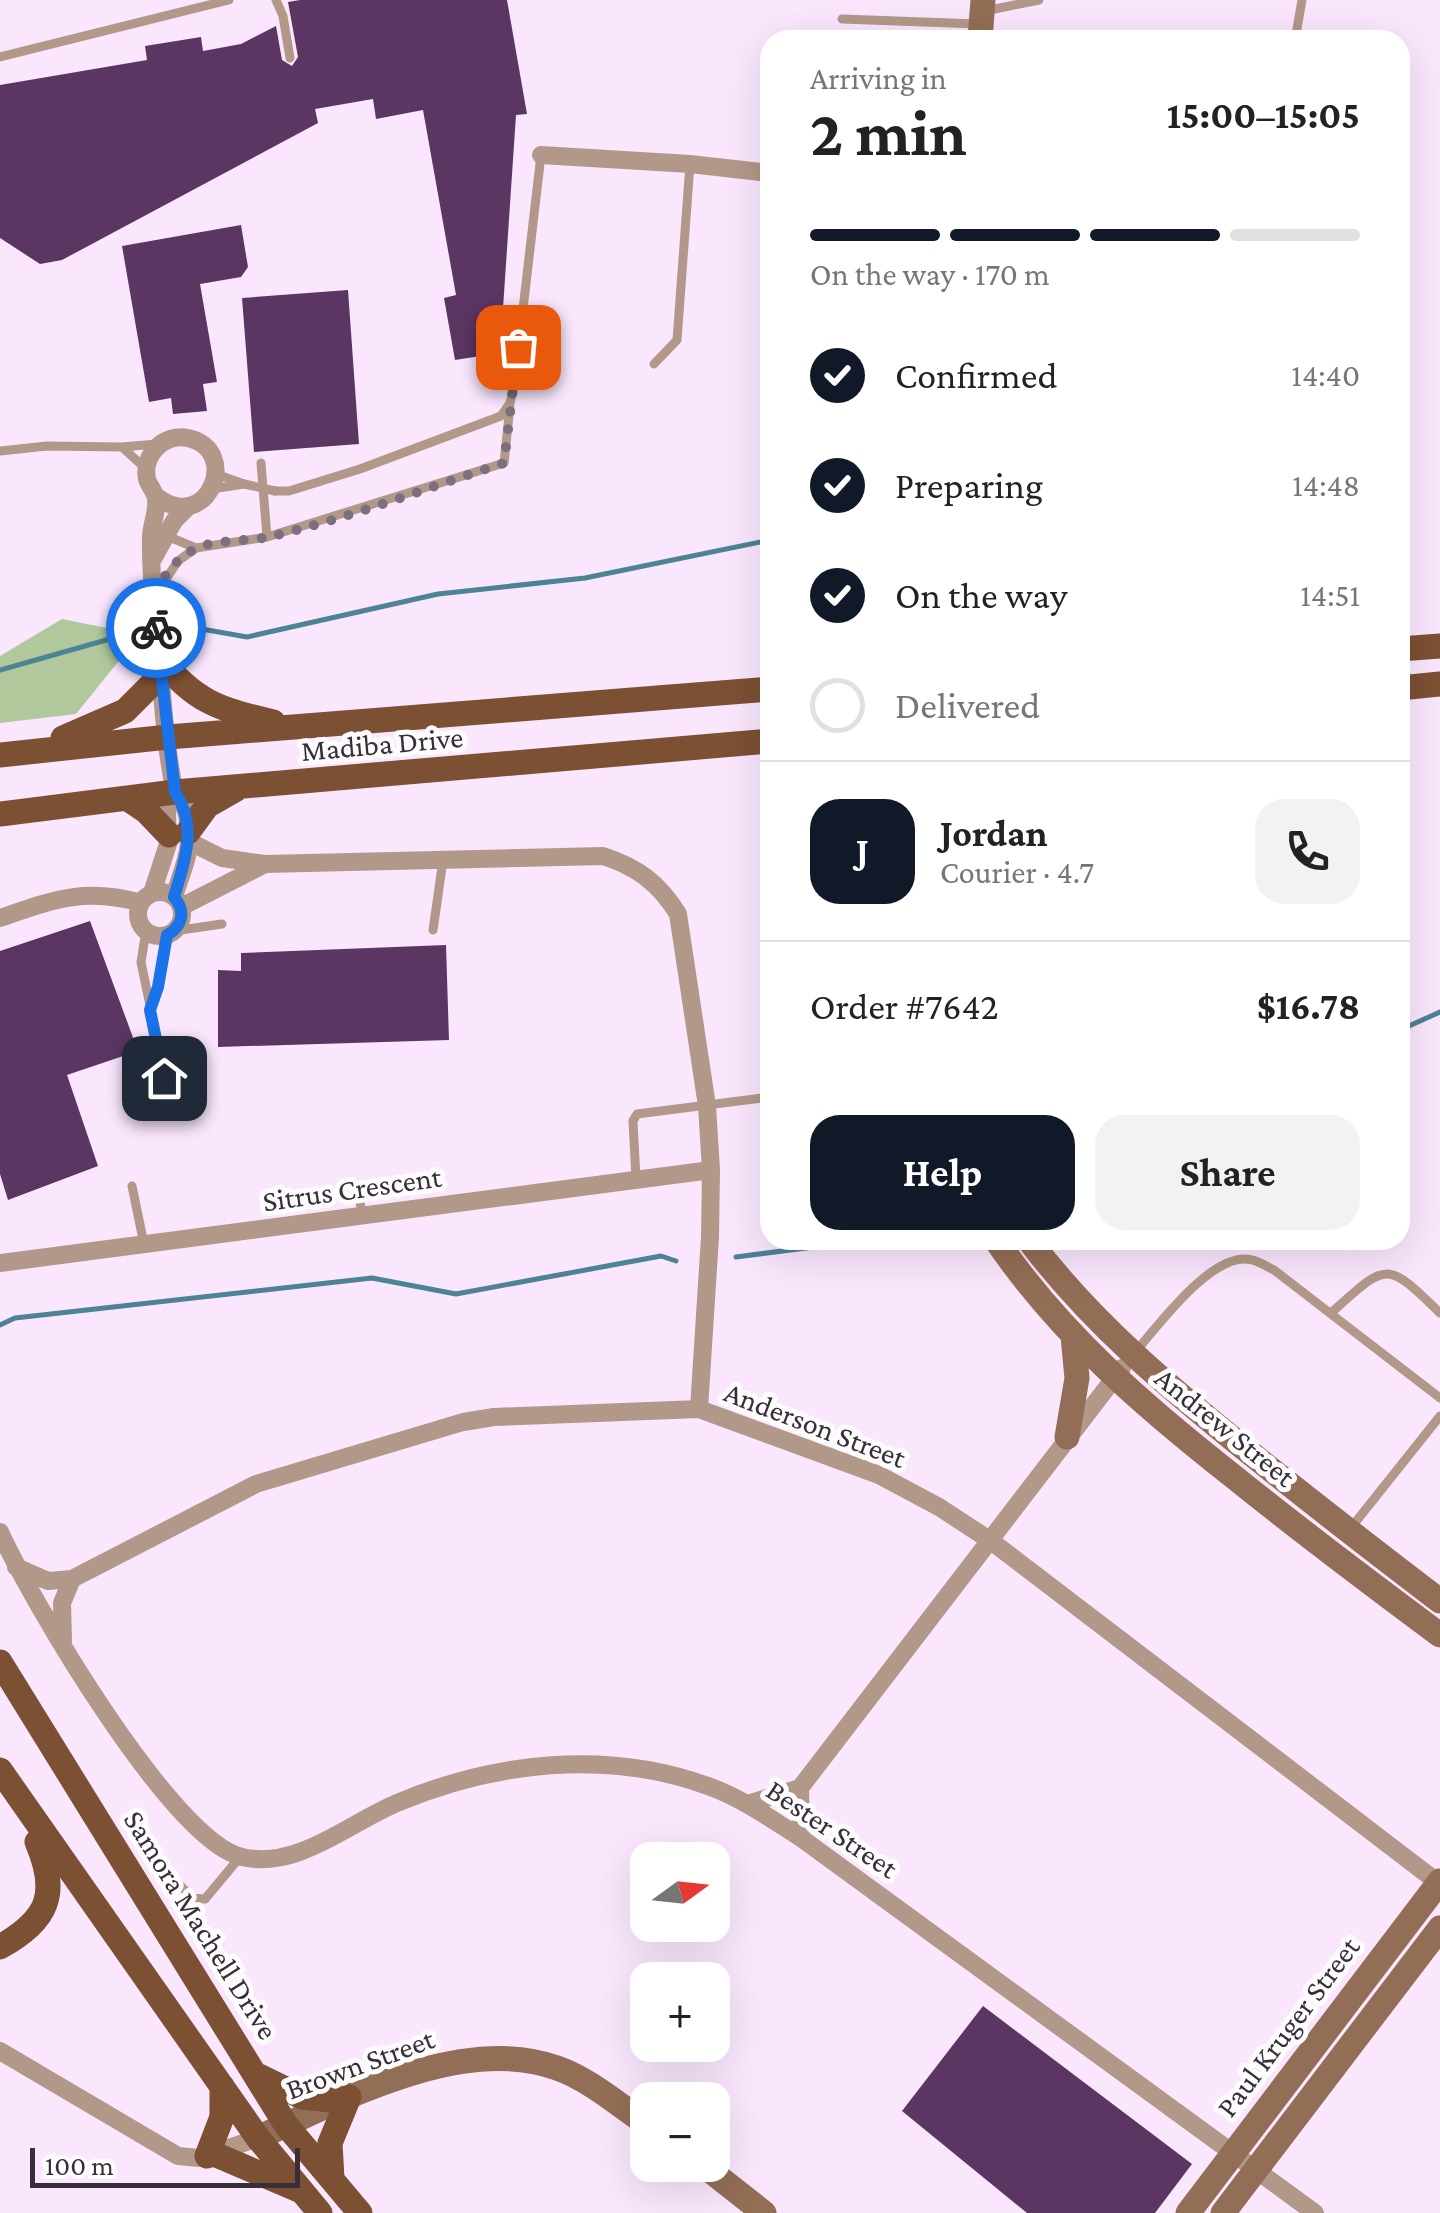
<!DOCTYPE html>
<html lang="en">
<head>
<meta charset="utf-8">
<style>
  body { margin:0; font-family:"Crimson Pro",serif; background:#f2f2f2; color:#222; height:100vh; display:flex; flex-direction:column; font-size:38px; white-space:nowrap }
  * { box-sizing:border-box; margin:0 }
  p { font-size:32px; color:#767676 }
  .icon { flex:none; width:55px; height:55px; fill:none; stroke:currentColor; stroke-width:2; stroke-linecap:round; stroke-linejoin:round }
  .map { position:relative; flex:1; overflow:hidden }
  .details { position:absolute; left:760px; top:30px; width:650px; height:1220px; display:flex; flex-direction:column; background:#fff; border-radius:30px; box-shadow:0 10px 40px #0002 }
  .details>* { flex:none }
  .needle { width:65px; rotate:75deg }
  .tools { position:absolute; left:630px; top:1842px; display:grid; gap:20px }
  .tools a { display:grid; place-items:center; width:100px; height:100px; border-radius:20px; background:#fff; box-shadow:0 10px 40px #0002; font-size:50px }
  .scale { position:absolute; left:30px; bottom:25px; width:270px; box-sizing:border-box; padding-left:10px; border:5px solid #382e39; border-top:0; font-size:28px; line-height:35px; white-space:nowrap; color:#382e39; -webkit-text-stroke:8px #fcfcfc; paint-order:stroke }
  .pin { position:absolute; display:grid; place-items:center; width:85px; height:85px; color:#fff; margin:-42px; border-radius:20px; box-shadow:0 5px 15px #0006 }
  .courier { position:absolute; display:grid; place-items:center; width:100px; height:100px; margin:-50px; border:8px solid #1a73e8; border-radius:50%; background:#fff; color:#222; box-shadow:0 2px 12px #0007 }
  .head em { font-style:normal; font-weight:700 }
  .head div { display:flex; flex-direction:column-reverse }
  .head { display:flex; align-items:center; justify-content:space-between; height:170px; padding:0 50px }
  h1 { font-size:65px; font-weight:700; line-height:75px }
  .bar { display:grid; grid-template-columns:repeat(4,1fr); gap:15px 10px; align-content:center; height:120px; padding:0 50px }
  .bar i { height:12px; border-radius:8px; background:#e0e0e0 }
  .bar .active { background:#111827 }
  .bar p { grid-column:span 4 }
  .line { display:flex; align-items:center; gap:25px; padding:0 50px; border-top:2px solid #e0e0e0 }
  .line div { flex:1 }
  .round { display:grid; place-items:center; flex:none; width:105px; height:105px; border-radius:30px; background:#f2f2f2 }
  ol { padding:0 50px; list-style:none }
  li { display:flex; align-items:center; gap:30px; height:110px }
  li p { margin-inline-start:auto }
  li .icon { padding:10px; border-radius:50%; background:#111827; color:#fff; stroke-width:4 }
  li:last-child { color:#767676 }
  li i { width:55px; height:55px; border:5px solid #e0e0e0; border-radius:50% }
  .primary-button { display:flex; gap:20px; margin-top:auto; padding:20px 50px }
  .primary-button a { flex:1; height:115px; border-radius:30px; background:#111827; color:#fff; font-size:40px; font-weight:700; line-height:115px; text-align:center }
  .primary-button a+a { background:#f2f2f2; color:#222 }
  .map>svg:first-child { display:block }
  .green { fill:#b0c89c }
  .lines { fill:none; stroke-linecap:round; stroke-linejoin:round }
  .stream { stroke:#4c8395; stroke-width:5 }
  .building { fill:#5c3663 }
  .lane { stroke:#b29888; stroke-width:9 }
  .street { stroke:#b29888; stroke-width:18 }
  .secondary { stroke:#936e56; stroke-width:25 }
  .primary { stroke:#7c5033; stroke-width:25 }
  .lane-bridge { stroke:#b29888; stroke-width:9 }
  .done { stroke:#7c6f7e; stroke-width:10; stroke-dasharray:0 18 }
  .route { stroke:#1a73e8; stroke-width:12 }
  .labels { text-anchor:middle; stroke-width:10; stroke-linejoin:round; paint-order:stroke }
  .street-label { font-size:30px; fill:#382e39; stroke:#fcfcfc }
</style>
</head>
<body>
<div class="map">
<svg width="1440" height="2213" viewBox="0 0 1440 2213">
  <rect width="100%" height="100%" fill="#fae7fe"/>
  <!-- green -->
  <path class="green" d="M62,619L117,630L122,657L76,714L0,723V656Z"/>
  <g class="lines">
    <!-- stream -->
    <path class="stream" d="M196,628L247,637L438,594L585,578L770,540
      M0,670L131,633
      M1400,1030L1440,1012
      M736,1257L829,1245L842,1240
      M0,1325L15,1318L372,1278L456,1294L661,1256L676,1261"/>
  </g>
  <!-- building -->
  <path class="building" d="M300,0H507L527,114L516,115L500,353L455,360L444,298L456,295L423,110L376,119L373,99L315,109L318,123L62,260L40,264L0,238V85L147,60L145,46L201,37L203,51L241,44L276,26L282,60L292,66L298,57L288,2Z
    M241,225L248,267L241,277L200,284L217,382L203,384L207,411L173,414L171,398L149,402L122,246Z
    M348,290L359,444L254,452L242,298Z
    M90,921L138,1051L67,1075L98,1166L8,1200L0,1174V951Z
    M446,945L449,1040L218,1047V970L241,971V953Z
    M983,2006L1192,2164L1155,2213H1027L902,2111Z"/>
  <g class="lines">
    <!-- lane -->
    <path class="lane" d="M276,0L283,16L290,58
      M985,11L1039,0
      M842,19L978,24
      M1295,40L1302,0
      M0,57L229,0
      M654,364L677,340L690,164
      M122,447L146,469
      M0,451L47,446L122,447L157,444
      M261,463L267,537
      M216,474L244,484
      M212,489L244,484
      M275,491H289L360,469L501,416L510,403L514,386L541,155
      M167,536L196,548L267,537L504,463L510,406
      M156,594L178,561L196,548
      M433,930L443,860
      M146,931L141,962L172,1112
      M174,931L222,924
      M151,1008L158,987L167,935
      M636,1179L633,1121L637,1114L770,1097
      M132,1186L144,1244
      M358,1187L362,1215
      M1331,1313C1387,1263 1385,1259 1440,1313
      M1136,1351C1159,1325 1213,1250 1252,1260C1259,1261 1267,1267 1274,1270L1440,1398
      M1350,1529L1440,1416
      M179,1884L192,1898L205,1899L240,1857"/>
    <!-- street -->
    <path class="street" d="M541,155L690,164L770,173
      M157,497C208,535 242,450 188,438C164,433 142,455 147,479C149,486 156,493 156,499C158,511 151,525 151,537C150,570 154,603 157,636C162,686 164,739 174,788C176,796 182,800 185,808C188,816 189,829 189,838C190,856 179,879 174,897
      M153,559L174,521L189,506
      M190,842L222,858L265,864
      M138 914a22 22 0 1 1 44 0a22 22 0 1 1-44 0Z
      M152,893L168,844L167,811L175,792
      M181,907L265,864L603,856C637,867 659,883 678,914L707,1106L711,1170L710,1237L699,1409
      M0,918C53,900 84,887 141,903
      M0,1263L711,1170
      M0,1532C31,1600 172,1841 242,1857C297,1870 349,1823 397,1803C494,1762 607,1749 708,1786C742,1798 771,1819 801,1838L1315,2213
      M16,1567L48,1581L72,1579L256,1484L463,1422L494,1417L699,1409L879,1475L939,1507L991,1541L1440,1884
      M63,1641L62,1603L72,1579
      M747,1804L800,1788
      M801,1838L800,1788L1122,1368
      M0,2051L178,2156L199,2158L258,2138"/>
    <!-- secondary -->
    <path class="secondary" d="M980,40L983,0
      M996,1240C1060,1334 1145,1407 1234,1477C1301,1531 1370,1583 1440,1635
      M1029,1240C1091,1323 1173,1391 1254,1456C1315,1505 1377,1553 1440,1601
      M1067,1437L1077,1378L1073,1336
      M258,2138C342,2099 464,2034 557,2068C589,2079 620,2106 648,2125
      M703,2165L764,2213
      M1188,2213L1440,1881
      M1223,2213L1440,1928"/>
    <!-- primary -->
    <path class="primary" d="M1400,649L1440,646
      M159,657C194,702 219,709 273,722
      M1400,688L1440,684
      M63,738L125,711L161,675
      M0,755L168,737L770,689
      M128,799L146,811L169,835
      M0,814L175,792L770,741
      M188,832L207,806L235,790
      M0,1662L286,2125L360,2213
      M0,1770L258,2138L320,2213
      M0,1947C49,1919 59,1894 37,1842
      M259,2076L302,2097L341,2101
      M214,2154L301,2191
      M207,2156L222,2117V2086
      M332,2179L330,2143L349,2097"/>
    <!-- lane-bridge -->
    <path class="lane-bridge" d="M244,484L275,491"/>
  </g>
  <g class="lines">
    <!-- done -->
    <path class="done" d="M156,628C153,594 161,569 193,550C213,539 245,542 268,537C348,519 426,488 504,463L518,347"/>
    <!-- route -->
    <path class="route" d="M156,628L175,792C198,827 185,860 174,897C186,911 183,926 167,935L158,987L150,1010L164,1078"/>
  </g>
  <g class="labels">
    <!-- street labels -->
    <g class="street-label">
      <text transform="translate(382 744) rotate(-5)" y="10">Madiba Drive</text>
      <text transform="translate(352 1189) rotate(-8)" y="10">Sitrus Crescent</text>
      <text transform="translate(815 1425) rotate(21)" y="10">Anderson Street</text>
      <text transform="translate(1225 1427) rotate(39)" y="10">Andrew Street</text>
      <text transform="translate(832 1829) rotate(34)" y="10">Bester Street</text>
      <text transform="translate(201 1925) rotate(58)" y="10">Samora Machell Drive</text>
      <text transform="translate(1288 2027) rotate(-53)" y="10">Paul Kruger Street</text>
      <text transform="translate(360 2064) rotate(-20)" y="10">Brown Street</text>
    </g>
  </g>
</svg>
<div class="tools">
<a><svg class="needle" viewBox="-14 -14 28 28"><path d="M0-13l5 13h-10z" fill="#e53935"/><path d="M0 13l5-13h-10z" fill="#767676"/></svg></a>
<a>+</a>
<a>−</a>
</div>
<div class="scale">100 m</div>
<div class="pin" style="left:518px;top:347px;background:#ea580c"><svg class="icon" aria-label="bag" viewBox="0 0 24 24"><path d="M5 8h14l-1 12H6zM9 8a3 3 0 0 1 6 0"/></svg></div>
<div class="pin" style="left:164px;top:1078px;background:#1f2937"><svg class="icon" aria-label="home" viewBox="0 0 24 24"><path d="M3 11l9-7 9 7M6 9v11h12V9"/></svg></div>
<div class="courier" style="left:156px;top:628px"><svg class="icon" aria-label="bike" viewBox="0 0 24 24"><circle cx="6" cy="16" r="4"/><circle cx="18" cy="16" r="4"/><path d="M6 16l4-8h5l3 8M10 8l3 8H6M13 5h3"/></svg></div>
<section class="details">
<div class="head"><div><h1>2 min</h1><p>Arriving in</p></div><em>15:00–15:05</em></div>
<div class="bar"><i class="active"></i><i class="active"></i><i class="active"></i><i></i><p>On the way · 170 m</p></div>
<ol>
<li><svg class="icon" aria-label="check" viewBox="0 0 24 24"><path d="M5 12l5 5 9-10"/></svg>Confirmed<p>14:40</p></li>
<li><svg class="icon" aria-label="check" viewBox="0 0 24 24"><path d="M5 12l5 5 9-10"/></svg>Preparing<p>14:48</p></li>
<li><svg class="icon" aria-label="check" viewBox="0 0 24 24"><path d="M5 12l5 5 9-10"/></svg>On the way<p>14:51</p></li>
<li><i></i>Delivered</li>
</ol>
<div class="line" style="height:180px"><b class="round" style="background:#111827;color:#fff">J</b><div><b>Jordan</b><p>Courier · 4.7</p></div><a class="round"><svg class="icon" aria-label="phone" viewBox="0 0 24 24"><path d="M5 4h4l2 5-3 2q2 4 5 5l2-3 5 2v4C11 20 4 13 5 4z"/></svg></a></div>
<div class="line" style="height:130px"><div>Order #7642</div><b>$16.78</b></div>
<div class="primary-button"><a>Help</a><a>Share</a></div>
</section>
</div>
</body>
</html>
